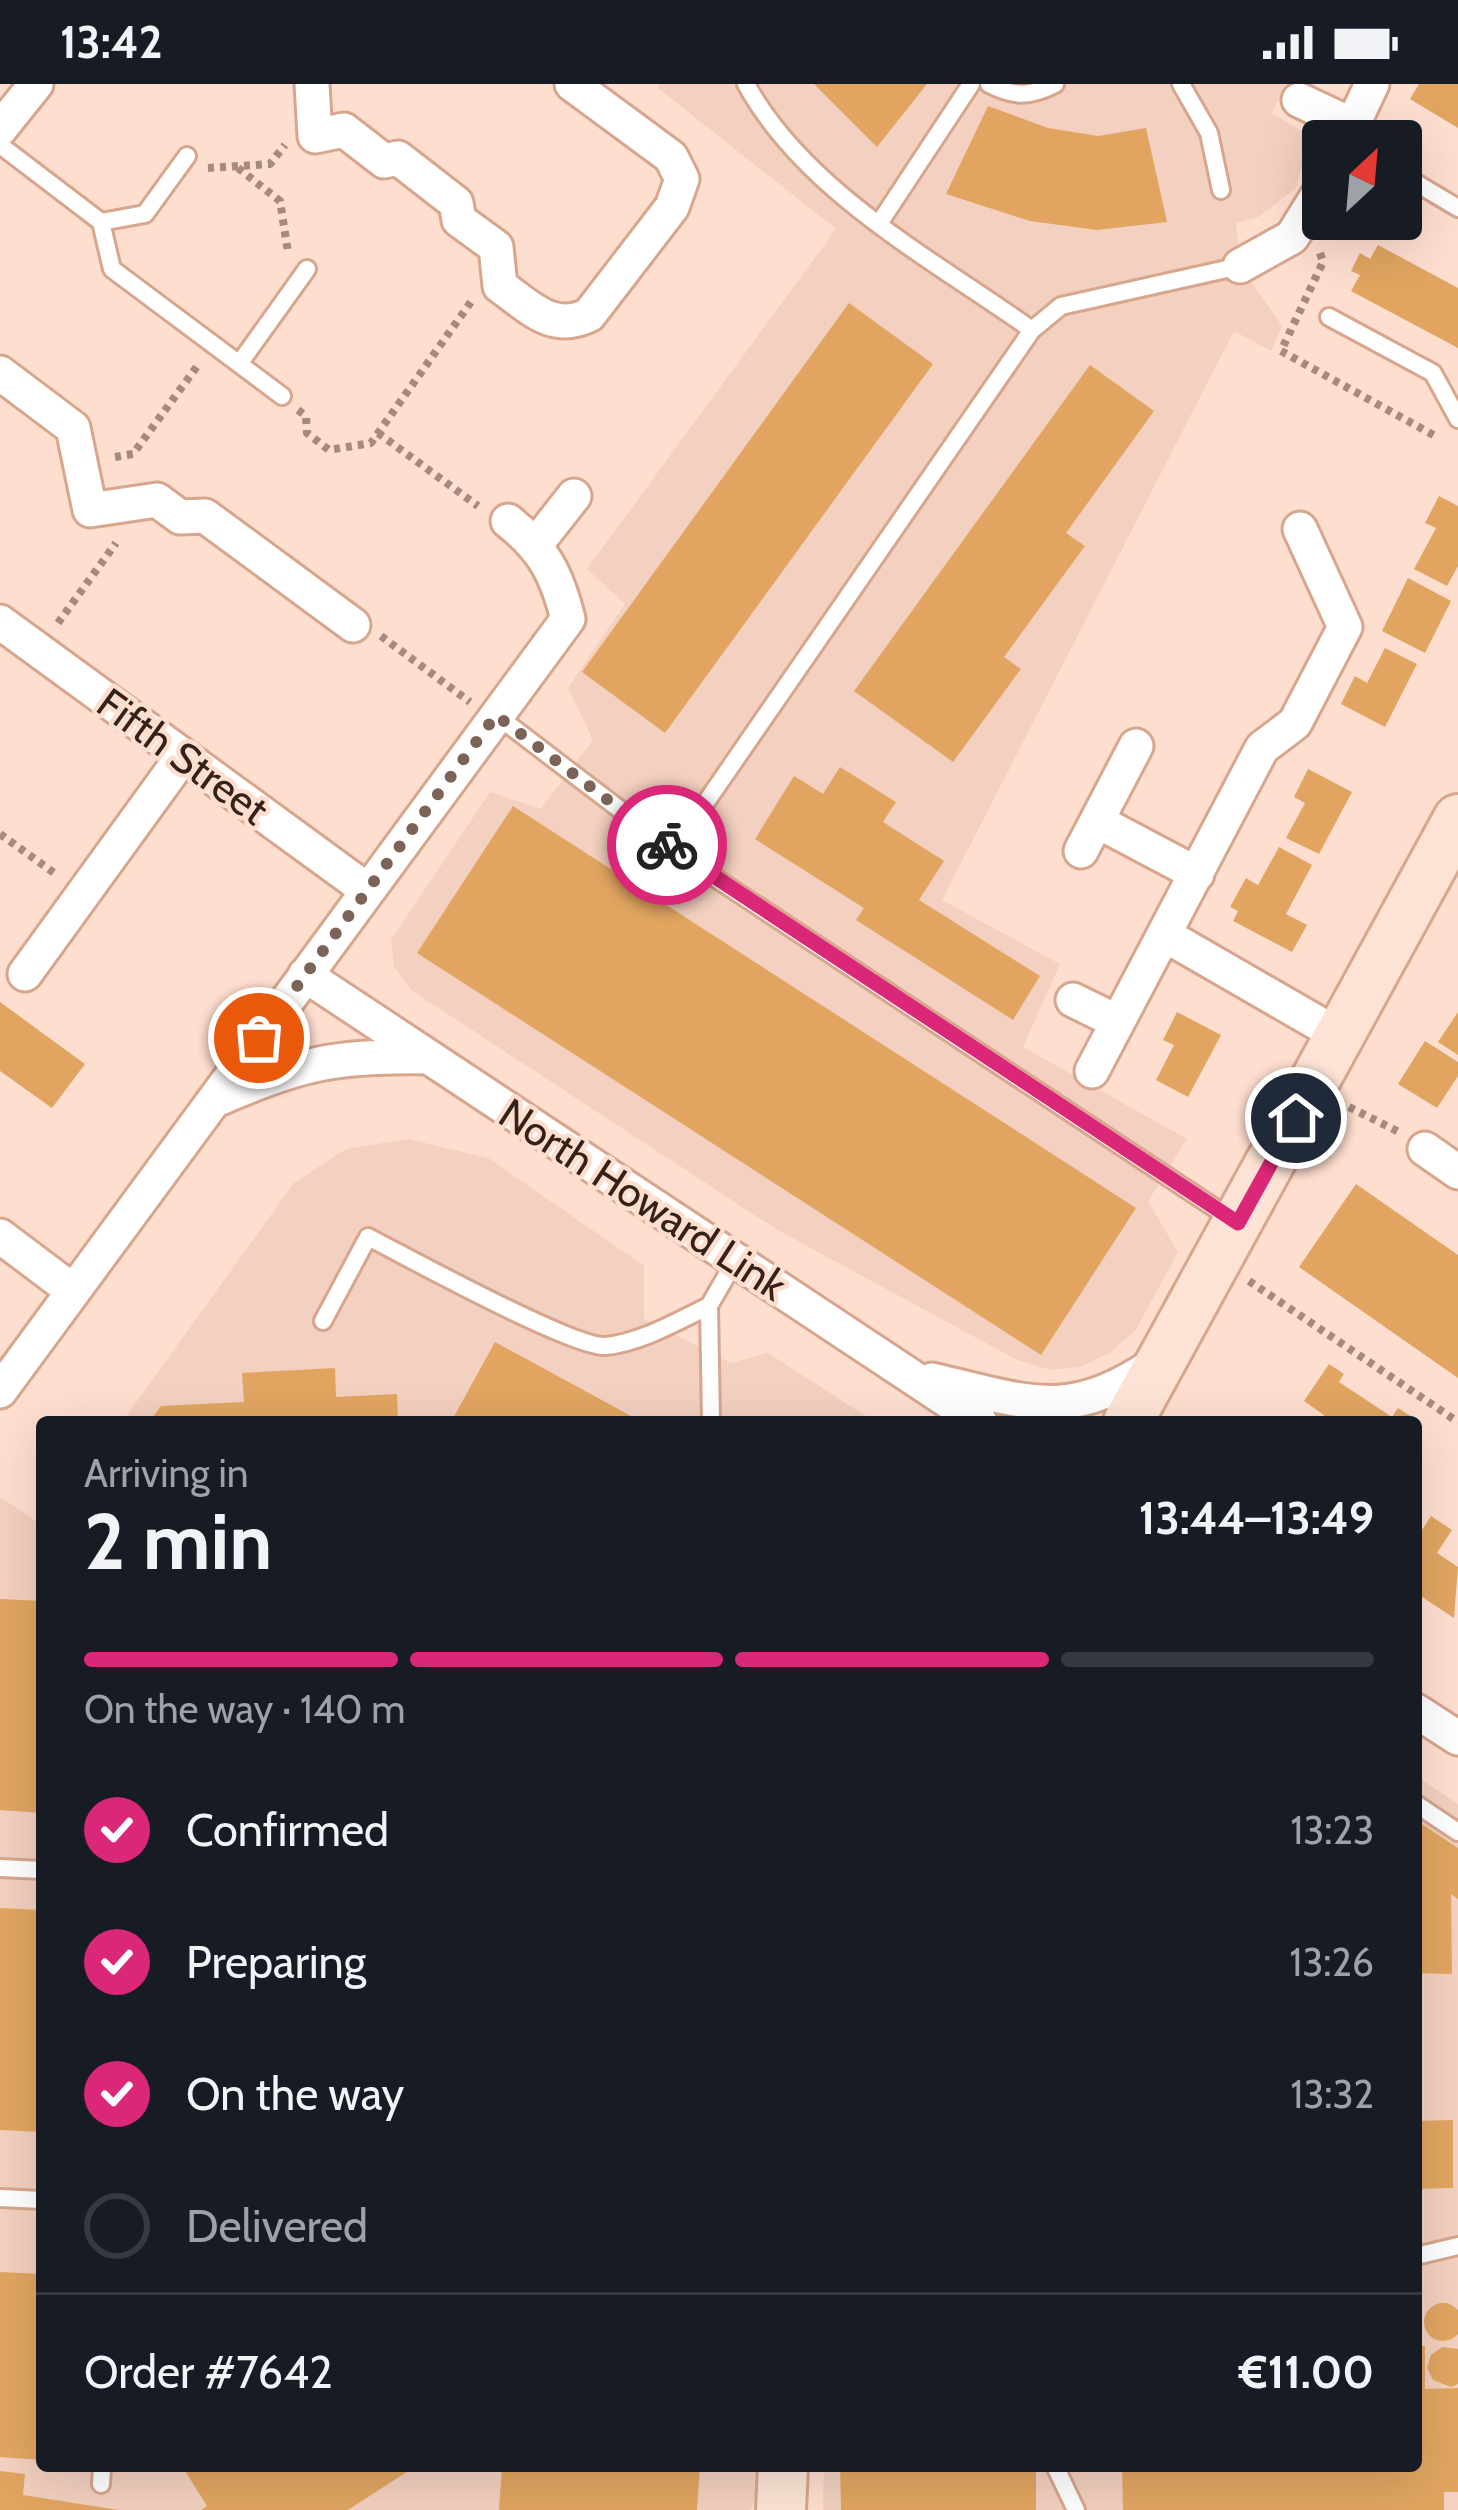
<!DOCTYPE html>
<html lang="en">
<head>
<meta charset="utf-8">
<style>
  body { margin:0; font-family:Cabin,sans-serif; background:#242831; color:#f1f3f6; height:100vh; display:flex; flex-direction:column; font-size:45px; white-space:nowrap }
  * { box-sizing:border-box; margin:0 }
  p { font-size:39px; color:#9ea1a6 }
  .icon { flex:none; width:66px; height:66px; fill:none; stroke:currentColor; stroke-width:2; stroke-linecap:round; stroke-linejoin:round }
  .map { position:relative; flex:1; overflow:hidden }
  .side { position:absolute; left:36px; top:1332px; width:1386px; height:1056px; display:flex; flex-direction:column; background:#171b24; border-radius:12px; box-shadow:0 12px 48px #0002 }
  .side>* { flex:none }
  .needle { width:78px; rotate:26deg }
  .fabs { position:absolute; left:1302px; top:36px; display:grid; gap:24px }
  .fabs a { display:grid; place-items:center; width:120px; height:120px; border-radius:12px; background:#171b24; box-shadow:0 12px 48px #0002; font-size:60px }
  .pin { position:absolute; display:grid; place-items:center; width:102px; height:102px; color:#fff; margin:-51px; border:6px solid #fff; border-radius:50%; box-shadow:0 3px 12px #0007 }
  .courier { position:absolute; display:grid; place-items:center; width:120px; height:120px; margin:-60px; border:9px solid #db2777; border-radius:50%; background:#fff; color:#222; box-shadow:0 3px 15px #0007 }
  .head em { font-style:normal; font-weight:700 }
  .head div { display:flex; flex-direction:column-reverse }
  .head { display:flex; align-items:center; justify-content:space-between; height:204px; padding:0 48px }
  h1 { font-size:78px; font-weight:700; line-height:90px }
  .bar { display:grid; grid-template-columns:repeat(4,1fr); gap:18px 12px; align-content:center; height:144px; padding:0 48px }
  .bar i { height:15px; border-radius:9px; background:#363941 }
  .bar .current { background:#db2777 }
  .bar p { grid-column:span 4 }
  .line { display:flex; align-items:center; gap:30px; padding:0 48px; border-top:3px solid #363941 }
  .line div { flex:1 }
  ol { padding:0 48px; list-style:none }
  li { display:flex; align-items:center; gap:36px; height:132px }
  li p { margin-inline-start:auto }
  li .icon { padding:12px; border-radius:50%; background:#db2777; color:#fff; stroke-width:4 }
  li:last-child { color:#9ea1a6 }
  li i { width:66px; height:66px; border:6px solid #363941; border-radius:50% }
  .status { display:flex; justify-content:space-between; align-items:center; height:84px; padding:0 60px; background:#171b24; direction:ltr }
  .status svg { height:33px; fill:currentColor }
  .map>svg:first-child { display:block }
  .built { fill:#f3d0bf }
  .building { fill:#e1a561 }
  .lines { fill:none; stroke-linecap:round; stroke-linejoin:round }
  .lane-casing { stroke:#d7a68d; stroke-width:22 }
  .street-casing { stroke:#d7a68d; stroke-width:39 }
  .secondary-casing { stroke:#d7a68d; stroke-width:54 }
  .path { stroke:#a58a7e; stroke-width:8; stroke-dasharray:6 6; stroke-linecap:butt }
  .lane { stroke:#fff; stroke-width:16 }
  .street { stroke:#fff; stroke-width:33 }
  .secondary { stroke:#fce3d5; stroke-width:48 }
  .done { stroke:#7b6357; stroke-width:12; stroke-dasharray:0 21.6 }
  .route { stroke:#db2777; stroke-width:15 }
  .labels { text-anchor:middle; stroke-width:9; stroke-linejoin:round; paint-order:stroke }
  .street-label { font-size:42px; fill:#342117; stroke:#fedecf }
</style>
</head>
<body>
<div class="status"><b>13:42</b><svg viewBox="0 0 49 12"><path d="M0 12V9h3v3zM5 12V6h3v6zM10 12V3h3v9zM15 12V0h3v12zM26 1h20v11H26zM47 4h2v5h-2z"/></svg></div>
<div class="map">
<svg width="1458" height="2426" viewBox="0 0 1458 2426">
  <rect width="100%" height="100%" fill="#fedecf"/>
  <!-- built -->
  <path class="built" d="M660,0H1286L1272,29L1311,53L1296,104L1258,133L1236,139L1240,182L1282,242L1271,267L1234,247L942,816L1060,880L1023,963L1187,1055L1148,1117L1178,1168L1135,1247L1109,1269L1080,1283L1051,1286L1017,1276L776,1145L411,906L394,883L391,856L490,708L541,725L593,656L568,604L625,520L587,485L836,145L658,4Z
    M408,1055L488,1074L644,1182V1235L731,1279L768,1269L875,1338H122L294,1099L346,1065Z
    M0,1413L42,1441V2382H761L760,2411L750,2426H0Z
    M1416,1692L1458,1720V2426H823L824,2382H1416Z"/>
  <!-- building -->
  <path class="building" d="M814,0H927L877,63Z
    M1419,0H1458V44L1410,15Z
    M988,22L1048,44L1098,52L1146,44L1167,138L1097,146L1030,137L946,110Z
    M1378,161L1458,204V264L1351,207L1360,191L1351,187L1360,169L1370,175Z
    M849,219L933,280L665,649L582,588Z
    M1090,281L1154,327L1066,449L1085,462L1004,573L1021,585L953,678L854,607Z
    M1439,412L1458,422V482L1447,502L1414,485L1436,444L1425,439Z
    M1408,494L1451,517L1425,569L1382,547Z
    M1385,564L1417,580L1385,643L1341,620L1355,592L1367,599Z
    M840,683L896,718L883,738L944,777L919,816L1040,892L1013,936L856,836L864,824L755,755L794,692L823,710Z
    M1308,685L1352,708L1319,770L1286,754L1305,719L1294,713Z
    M513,722L1136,1124L1041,1271L417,869Z
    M1279,763L1312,781L1286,830L1307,841L1292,868L1233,837L1238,827L1230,823L1246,794L1258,801Z
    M0,918L85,980L52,1024L0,987Z
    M1177,928L1221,951L1188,1013L1156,996L1174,961L1163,956Z
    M1458,928V971L1438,958Z
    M1425,957L1458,978V992L1437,1024L1398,1000Z
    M1356,1100L1458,1171V1294L1299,1183Z
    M495,1258L642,1338H451Z
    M1329,1280L1344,1290L1339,1298L1392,1333L1398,1324L1420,1338H1320L1324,1331L1304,1317Z
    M335,1284L336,1313L397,1310L398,1338H149L161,1322L244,1318L242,1289Z
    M1431,1432L1452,1446L1437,1469L1458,1483L1454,1534L1416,1509V1455Z
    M0,1515L42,1517V1729L0,1726Z
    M1416,1736L1458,1764V1815L1451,1810L1452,1890L1416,1889Z
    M0,1824L42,1826V2048L0,2046Z
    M1453,2036V2104L1416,2105V2037Z
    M0,2188L42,2190V2376L0,2373Z
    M1424 2238a19 19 0 1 1 38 0a19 19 0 1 1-38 0Z
    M1416,2262H1425V2305L1458,2304V2408H1444V2426H1123L1122,2382H1416Z
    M1442,2263L1458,2265V2300L1451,2303L1433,2296L1427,2284L1431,2271Z
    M182,2382H416L348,2426H201L207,2422Z
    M502,2382H700L697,2426H499Z
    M840,2382L1036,2388V2426H841Z
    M0,2387L25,2390L23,2411L119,2426H0Z"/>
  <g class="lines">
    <defs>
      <path id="lane" d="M989,0C1014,13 1030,13 1055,0
        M1181,0L1209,49L1221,106
        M0,61L101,138L112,185L282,312
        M1401,90L1458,124
        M101,138L145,130L187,72
        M880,138L971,0
        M1329,233L1433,289L1458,335
        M1032,246L1061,222L1240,182
        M239,280L307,185
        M496,631L673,766L1233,1136
        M673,766L1032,246C935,177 805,108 746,0
        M323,1237L368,1153C407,1173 573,1264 605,1262C640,1259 678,1237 709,1222
        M711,1338L709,1222L735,1177
        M1416,1720L1458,1748
        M0,1784L42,1786
        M0,2114L42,2116
        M1416,2172L1458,2162
        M1055,2382L1076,2426
        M101,2400L102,2382"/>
      <path id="street" d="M312,0L315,52L344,46L384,77L398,74L456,119L459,136L496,163L500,202C530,223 552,249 589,231L672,123L682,95L671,73L572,0
        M1299,16L1352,41
        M0,45L36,0
        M1345,57L1372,0
        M1240,182L1292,153L1323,103
        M0,289L73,344L90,426L157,416L180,433L205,432L353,541
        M537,459L574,412
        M0,538L367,806
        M1097,737L1197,790
        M1081,767L1136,662
        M1165,851L1340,952
        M25,890L183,672
        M305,891L980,1338
        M1073,916L1118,938
        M1092,987L1262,664L1295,639L1345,543L1300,445
        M218,1015C299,979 339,971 429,973
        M1425,1065L1458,1088
        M0,1152L73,1207
        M932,1296C1028,1318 1067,1339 1155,1280
        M0,1307L568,535C557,491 544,465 508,437
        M1416,1627L1458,1654"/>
      <path id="secondary" d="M1128,1338L1458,735
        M781,2426L783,2382"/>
    </defs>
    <!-- lane casing -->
    <use href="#lane" class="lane-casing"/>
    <!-- street casing -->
    <use href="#street" class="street-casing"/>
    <!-- secondary casing -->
    <use href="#secondary" class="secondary-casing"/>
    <!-- path -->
    <path class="path" d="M208,84L270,80L285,61
      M238,84L280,117L288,168
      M1320,169L1323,178L1281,267L1437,353
      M298,326L306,332L307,349L329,366L371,359L473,215
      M378,349L478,422
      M115,373L133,370L198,281
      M58,539L116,459
      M381,552L470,618
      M0,750L57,791
      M1349,1023L1399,1048
      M1249,1197L1458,1338"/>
    <!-- lane -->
    <use href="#lane" class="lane"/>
    <!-- street -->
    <use href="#street" class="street"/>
    <!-- secondary -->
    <use href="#secondary" class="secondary"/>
  </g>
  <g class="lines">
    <!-- done -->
    <path class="done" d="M259,954L496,631L667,761"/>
    <!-- route -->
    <path class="route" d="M667,761L1238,1139L1296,1034"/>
  </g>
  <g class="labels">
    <!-- street labels -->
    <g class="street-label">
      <text transform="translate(183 672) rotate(36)" y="15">Fifth Street</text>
      <text transform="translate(643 1115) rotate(33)" y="15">North Howard Link</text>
    </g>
  </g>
</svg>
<div class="fabs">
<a><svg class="needle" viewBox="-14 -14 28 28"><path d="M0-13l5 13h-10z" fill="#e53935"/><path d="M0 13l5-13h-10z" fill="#9ea1a6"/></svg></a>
</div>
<div class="pin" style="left:259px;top:954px;background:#ea580c"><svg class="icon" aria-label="bag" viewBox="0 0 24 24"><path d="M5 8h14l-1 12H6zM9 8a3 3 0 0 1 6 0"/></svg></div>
<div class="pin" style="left:1296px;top:1034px;background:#1f2937"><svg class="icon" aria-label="home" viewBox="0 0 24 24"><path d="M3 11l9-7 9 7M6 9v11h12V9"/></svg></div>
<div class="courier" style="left:667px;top:761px"><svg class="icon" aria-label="bike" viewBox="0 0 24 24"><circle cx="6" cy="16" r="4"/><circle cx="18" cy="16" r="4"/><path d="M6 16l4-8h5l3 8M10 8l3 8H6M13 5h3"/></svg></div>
<section class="side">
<div class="head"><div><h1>2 min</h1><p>Arriving in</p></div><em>13:44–13:49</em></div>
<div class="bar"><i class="current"></i><i class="current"></i><i class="current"></i><i></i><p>On the way · 140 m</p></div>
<ol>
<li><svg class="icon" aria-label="check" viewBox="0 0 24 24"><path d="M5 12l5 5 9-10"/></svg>Confirmed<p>13:23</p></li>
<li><svg class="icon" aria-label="check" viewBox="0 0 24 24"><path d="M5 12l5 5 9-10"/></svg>Preparing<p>13:26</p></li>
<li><svg class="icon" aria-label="check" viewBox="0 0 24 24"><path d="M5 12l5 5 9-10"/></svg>On the way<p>13:32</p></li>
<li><i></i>Delivered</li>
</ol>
<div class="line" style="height:156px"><div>Order #7642</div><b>€11.00</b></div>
</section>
</div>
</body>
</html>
